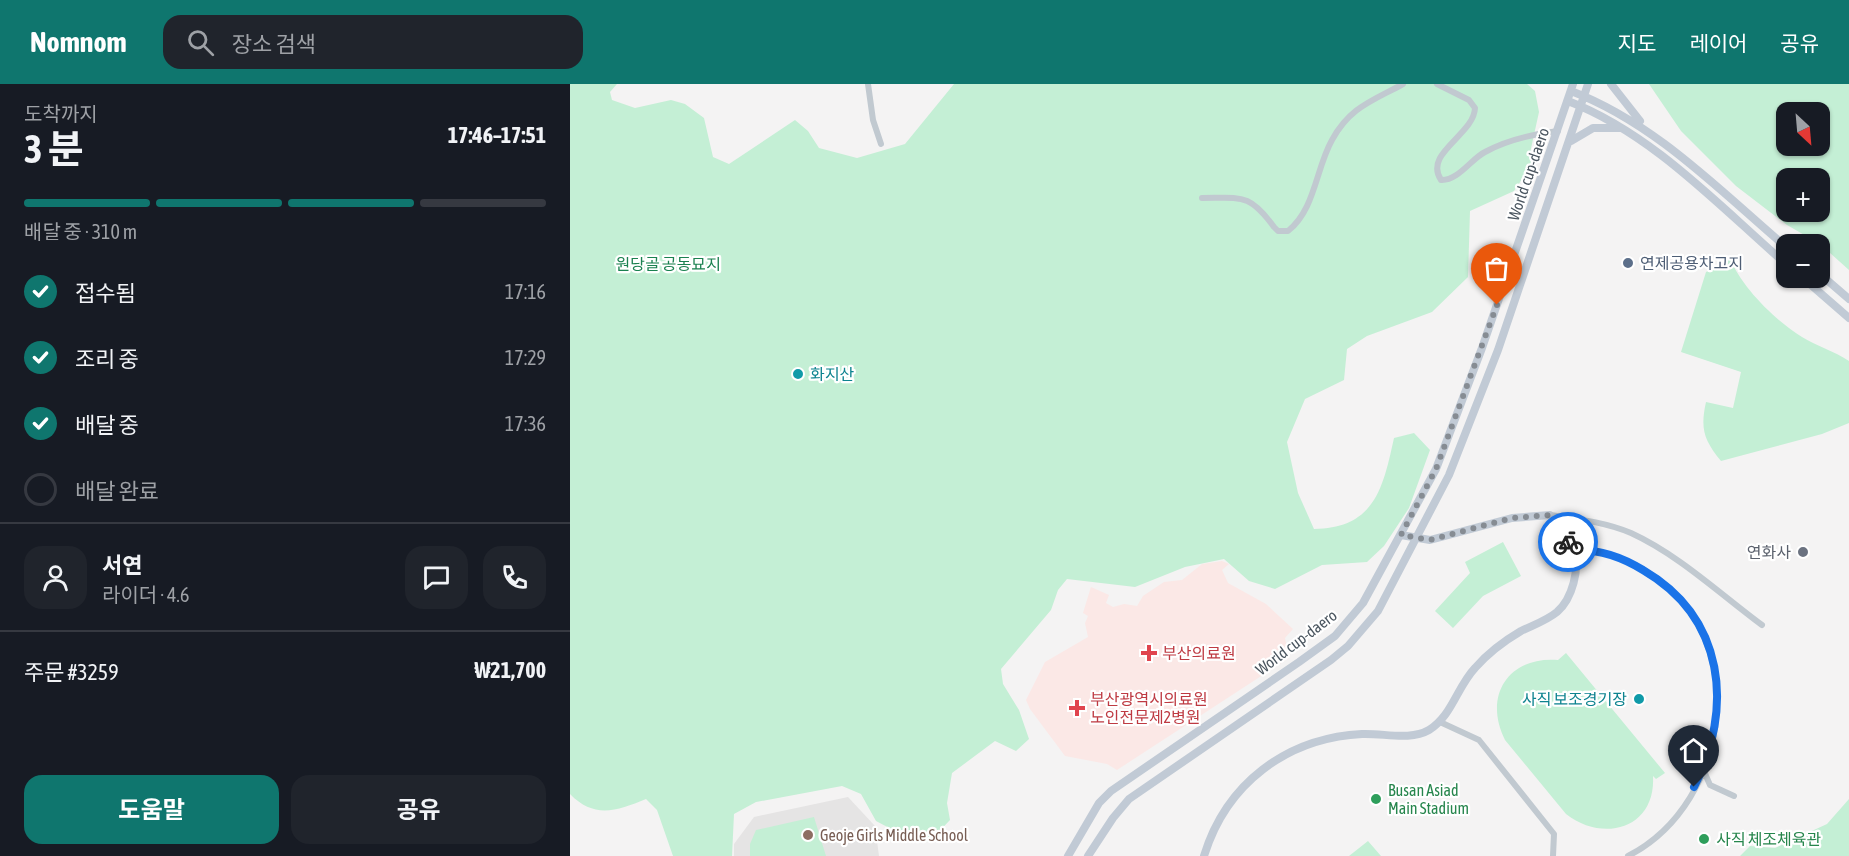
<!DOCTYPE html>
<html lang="ko">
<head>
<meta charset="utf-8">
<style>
  body { margin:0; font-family:"Asap Condensed","Noto Sans KR",sans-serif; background:#20242c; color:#f1f3f6; height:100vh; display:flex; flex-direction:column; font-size:22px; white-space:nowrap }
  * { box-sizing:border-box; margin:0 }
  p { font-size:20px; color:#9ea1a6 }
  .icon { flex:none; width:33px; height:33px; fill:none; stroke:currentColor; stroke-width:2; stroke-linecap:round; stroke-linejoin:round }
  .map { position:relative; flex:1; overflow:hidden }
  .drawer { display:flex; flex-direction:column; background:#171b24; width:570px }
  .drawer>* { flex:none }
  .needle { width:39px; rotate:154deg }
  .tools { position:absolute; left:1206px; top:18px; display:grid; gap:12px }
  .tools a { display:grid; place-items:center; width:54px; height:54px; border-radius:12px; background:#171b24; box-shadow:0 2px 4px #0004; font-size:30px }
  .pin { position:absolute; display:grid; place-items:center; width:51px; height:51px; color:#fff; margin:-62px -26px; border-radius:50% 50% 50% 0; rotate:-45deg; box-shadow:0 0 6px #0007 }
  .pin .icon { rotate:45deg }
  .courier { position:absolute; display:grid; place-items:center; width:60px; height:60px; margin:-30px; border:4px solid #1a73e8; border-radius:50%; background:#fff; color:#222; box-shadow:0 2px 8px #0007 }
  .overview em { font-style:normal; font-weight:700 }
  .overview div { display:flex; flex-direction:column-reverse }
  .overview { display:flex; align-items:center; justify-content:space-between; height:102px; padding:0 24px }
  h1 { font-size:39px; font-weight:700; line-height:45px }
  .bar { display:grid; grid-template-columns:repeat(4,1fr); gap:9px 6px; align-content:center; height:72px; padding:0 24px }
  .bar i { height:8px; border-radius:4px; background:#363941 }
  .bar .on { background:#0f766e }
  .bar p { grid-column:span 4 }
  .line { display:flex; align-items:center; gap:15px; padding:0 24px; border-top:2px solid #363941 }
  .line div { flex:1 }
  .round { display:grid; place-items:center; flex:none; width:63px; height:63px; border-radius:18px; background:#20242c }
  ol { padding:0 24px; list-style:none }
  li { display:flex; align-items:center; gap:18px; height:66px }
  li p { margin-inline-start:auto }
  li .icon { padding:6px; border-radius:50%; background:#0f766e; color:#fff; stroke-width:4 }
  li:last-child { color:#9ea1a6 }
  li i { width:33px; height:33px; border:3px solid #363941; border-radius:50% }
  .cta { display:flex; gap:12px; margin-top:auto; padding:12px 24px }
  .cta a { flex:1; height:69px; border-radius:18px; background:#0f766e; color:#fff; font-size:24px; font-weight:700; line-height:69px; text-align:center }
  .cta a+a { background:#20242c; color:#f1f3f6 }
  header { display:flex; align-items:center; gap:36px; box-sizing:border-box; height:84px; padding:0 30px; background:#0f766e; color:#fff }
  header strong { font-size:28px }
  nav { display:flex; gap:33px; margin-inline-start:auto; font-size:21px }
  .search { width:420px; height:54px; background:#20242c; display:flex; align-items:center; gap:15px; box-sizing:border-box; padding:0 21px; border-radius:18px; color:#9ea1a6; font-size:22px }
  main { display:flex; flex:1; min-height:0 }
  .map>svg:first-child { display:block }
  .education { fill:#e5e4e4 }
  .medical { fill:#fbe8e6 }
  .green { fill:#c4efd5; fill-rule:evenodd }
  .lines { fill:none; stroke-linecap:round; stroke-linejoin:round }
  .street { stroke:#c1c9d0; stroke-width:6 }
  .secondary { stroke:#c1cad5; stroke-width:8 }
  .done { stroke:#868c93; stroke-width:6; stroke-dasharray:0 10.8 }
  .route { stroke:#1a73e8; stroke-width:8 }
  .service-dot { fill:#5c6f8a; stroke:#fff; stroke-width:2 }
  .culture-dot { fill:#0f9aa8; stroke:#fff; stroke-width:2 }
  .worship-dot { fill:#6b7280; stroke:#fff; stroke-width:2 }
  .health-dot { fill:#e0444e; stroke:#fff; stroke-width:2 }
  .leisure-dot { fill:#2e9e5b; stroke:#fff; stroke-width:2 }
  .education-dot { fill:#8d6e63; stroke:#fff; stroke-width:2 }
  .labels { text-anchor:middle; stroke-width:4.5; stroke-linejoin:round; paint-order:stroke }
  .street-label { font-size:16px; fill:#4a555f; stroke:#fff }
  .service-label { font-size:16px; fill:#4e5e75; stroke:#fff; text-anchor:start }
  .park-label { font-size:16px; fill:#1b8150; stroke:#fff }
  .culture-label { font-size:16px; fill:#0d838f; stroke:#fff; text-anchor:start }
  .worship-label { font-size:16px; fill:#5b616d; stroke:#fff; text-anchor:end }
  .health-label { font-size:16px; fill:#be3a42; stroke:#fff; text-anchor:start }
  .leisure-label { font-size:16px; fill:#27864d; stroke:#fff; text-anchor:start }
  .education-label { font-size:16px; fill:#785e54; stroke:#fff; text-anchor:start }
</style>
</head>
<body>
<header>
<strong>Nomnom</strong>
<div class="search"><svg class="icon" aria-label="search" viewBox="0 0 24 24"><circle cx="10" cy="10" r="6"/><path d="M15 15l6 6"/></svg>장소 검색</div>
<nav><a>지도</a><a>레이어</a><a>공유</a></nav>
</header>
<main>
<section class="drawer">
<div class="overview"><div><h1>3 분</h1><p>도착까지</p></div><em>17:46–17:51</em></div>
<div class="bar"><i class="on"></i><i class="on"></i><i class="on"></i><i></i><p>배달 중 · 310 m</p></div>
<ol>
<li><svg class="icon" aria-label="check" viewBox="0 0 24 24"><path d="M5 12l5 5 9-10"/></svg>접수됨<p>17:16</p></li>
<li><svg class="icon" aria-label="check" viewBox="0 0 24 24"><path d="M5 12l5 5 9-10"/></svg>조리 중<p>17:29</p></li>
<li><svg class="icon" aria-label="check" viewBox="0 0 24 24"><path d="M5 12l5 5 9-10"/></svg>배달 중<p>17:36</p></li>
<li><i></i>배달 완료</li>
</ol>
<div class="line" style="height:108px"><a class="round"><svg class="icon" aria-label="person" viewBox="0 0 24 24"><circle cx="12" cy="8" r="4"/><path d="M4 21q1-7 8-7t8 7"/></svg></a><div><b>서연</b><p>라이더 · 4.6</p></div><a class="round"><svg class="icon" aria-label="chat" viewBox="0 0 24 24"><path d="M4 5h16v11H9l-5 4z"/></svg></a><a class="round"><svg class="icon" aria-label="phone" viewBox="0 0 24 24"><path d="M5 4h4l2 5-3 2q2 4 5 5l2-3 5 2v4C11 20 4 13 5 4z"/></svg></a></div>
<div class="line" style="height:78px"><div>주문 #3259</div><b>₩21,700</b></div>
<div class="cta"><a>도움말</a><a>공유</a></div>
</section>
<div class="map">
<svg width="1279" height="772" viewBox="0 0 1279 772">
  <rect width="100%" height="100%" fill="#f4f3f3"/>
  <!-- education -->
  <path class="education" d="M278,713L305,742L309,772H164V760L184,733Z"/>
  <!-- medical -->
  <path class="medical" d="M652,477L659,480L652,486L658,499L696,520L723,545L715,554L719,574L547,686L537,680L495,672L460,625L456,616L475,578L518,553L515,539L518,532L513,529L521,503L539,511L536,519L543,523L554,520L567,522L573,512L594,498L612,496L632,480Z"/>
  <!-- green -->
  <path class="green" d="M0,0H47L40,8L42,16L65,24L101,16L115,20L134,34L143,73L159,80L225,36L238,47L249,64L287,74L335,60L384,0H957L965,7L969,28L960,69L961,82L944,107L900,127L898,193L862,228L797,252L777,265L774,296L735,315L717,358L728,409L744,445C805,444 813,404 824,354L844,349L860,366L839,424L814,462L797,478L752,481L705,505L679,497L654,475L615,483L565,503L497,495L488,506L481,526L431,585L433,600L449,626L459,655L446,667L425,657L382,689L377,719L380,736L359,758H346L306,737L291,710L272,702L186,718L164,730L162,772H103L87,726L76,715C47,727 24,735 0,710Z
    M1079,0H1279V186L1250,160L1217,141L1166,102L1111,47ZM1216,28H1250V62H1216ZM1216,94H1250V128H1216Z
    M1160,174C1171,203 1206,237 1232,253C1247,262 1264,267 1279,277V339L1252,350L1151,377C1134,356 1130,345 1136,318L1163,324L1171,288L1111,268L1136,188Z
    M933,458L951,492L913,512L883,544L865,527L900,489L895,478Z
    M996,569L1095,689L1086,695L1083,692C1086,745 1033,759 996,730L935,656C913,612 938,572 988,576Z
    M1279,715V772H1170L1180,762L1205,764L1257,740Z
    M244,733L256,772H180V760L186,746Z
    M798,757L811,772H779Z"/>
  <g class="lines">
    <!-- street -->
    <path class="street" d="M298,0L303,36L311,60
      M867,0L899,16L905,24C904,51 853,69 871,96C888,97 901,75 915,68C937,56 964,50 988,47
      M632,114C672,114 679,109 704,143L708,147H718C745,126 746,84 762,56C780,23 802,17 833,0
      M980,431C1007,435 1035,438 1061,449C1109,471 1150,510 1192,541
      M1004,466C1030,464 1054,474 1077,488C1182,550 1163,718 1058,772
      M870,638L909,656L984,750L983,772
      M1133,685L1140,701L1164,712"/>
    <!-- secondary -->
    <path class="secondary" d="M1041,0L1070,37
      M1001,7C1085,39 1149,106 1216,163
      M998,17C1083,50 1148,121 1216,180
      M1001,57L1023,44H1050
      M1250,190L1279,215
      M1233,194L1279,234
      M498,772L529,719L541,707L729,578L765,552L793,519L866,385L912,264L1003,0
      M518,772L543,734L559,715L761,576L778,562L808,527L879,391L928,266L1018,0
      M634,772C656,700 716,654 792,650C814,649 840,657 859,646C882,632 887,603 905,584C918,569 934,557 951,547C963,541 976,537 987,528C1002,515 1011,484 1003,465C998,453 988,442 980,431L942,434L860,456L831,451"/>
  </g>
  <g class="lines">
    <!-- done -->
    <path class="done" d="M927,221L866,385L831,451L860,456L942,434L980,431L998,458"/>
    <!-- route -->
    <path class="route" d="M998,458L1004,466C1028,465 1052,473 1073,486C1155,534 1164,624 1124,703"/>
  </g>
  <!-- markers -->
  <circle class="service-dot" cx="1058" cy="179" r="6"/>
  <g class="culture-dot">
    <circle cx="228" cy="290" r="6"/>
    <circle cx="1069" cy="615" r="6"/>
  </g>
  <circle class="worship-dot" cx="1233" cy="468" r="6"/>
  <g class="health-dot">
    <path d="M576 560h6v6h6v6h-6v6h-6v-6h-6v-6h6z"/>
    <path d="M504 615h6v6h6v6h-6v6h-6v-6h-6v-6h6z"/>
  </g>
  <g class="leisure-dot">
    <circle cx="806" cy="715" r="6"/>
    <circle cx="1134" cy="755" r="6"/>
  </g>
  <circle class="education-dot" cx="238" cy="751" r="6"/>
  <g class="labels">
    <!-- street labels -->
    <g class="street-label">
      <text transform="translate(958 90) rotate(-71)" y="6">World cup-daero</text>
      <text transform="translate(726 558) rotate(-37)" y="6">World cup-daero</text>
    </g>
    <!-- service labels -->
    <g class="service-label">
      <text x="1070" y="185">연제공용차고지</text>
    </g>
    <!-- park labels -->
    <g class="park-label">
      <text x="98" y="186">원당골 공동묘지</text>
    </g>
    <!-- culture labels -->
    <g class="culture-label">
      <text x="240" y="296">화지산</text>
      <text x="1057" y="621" text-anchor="end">사직 보조경기장</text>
    </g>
    <!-- worship labels -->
    <g class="worship-label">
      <text x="1221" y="474">연화사</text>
    </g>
    <!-- health labels -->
    <g class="health-label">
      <text x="592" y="575">부산의료원</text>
      <text x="520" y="621">부산광역시의료원<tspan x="520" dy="18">노인전문제2병원</tspan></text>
    </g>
    <!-- leisure labels -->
    <g class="leisure-label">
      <text x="818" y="712">Busan Asiad<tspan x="818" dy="18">Main Stadium</tspan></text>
      <text x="1146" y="761">사직 체조체육관</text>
    </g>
    <!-- education labels -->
    <g class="education-label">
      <text x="250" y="757">Geoje Girls Middle School</text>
    </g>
  </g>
</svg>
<div class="tools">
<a><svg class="needle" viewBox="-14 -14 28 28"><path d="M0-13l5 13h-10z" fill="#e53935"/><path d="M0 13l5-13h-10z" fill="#9ea1a6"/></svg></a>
<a>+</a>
<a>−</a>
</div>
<div class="pin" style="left:927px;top:221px;background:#ea580c"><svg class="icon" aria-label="bag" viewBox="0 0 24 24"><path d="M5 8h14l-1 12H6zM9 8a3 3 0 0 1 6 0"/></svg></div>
<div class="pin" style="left:1124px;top:703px;background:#1f2937"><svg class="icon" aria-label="home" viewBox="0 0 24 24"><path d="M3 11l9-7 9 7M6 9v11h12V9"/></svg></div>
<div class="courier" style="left:998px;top:458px"><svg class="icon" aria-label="bike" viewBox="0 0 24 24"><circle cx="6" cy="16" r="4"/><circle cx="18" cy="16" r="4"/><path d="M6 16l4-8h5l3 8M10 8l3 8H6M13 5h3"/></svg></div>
</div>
</main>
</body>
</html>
